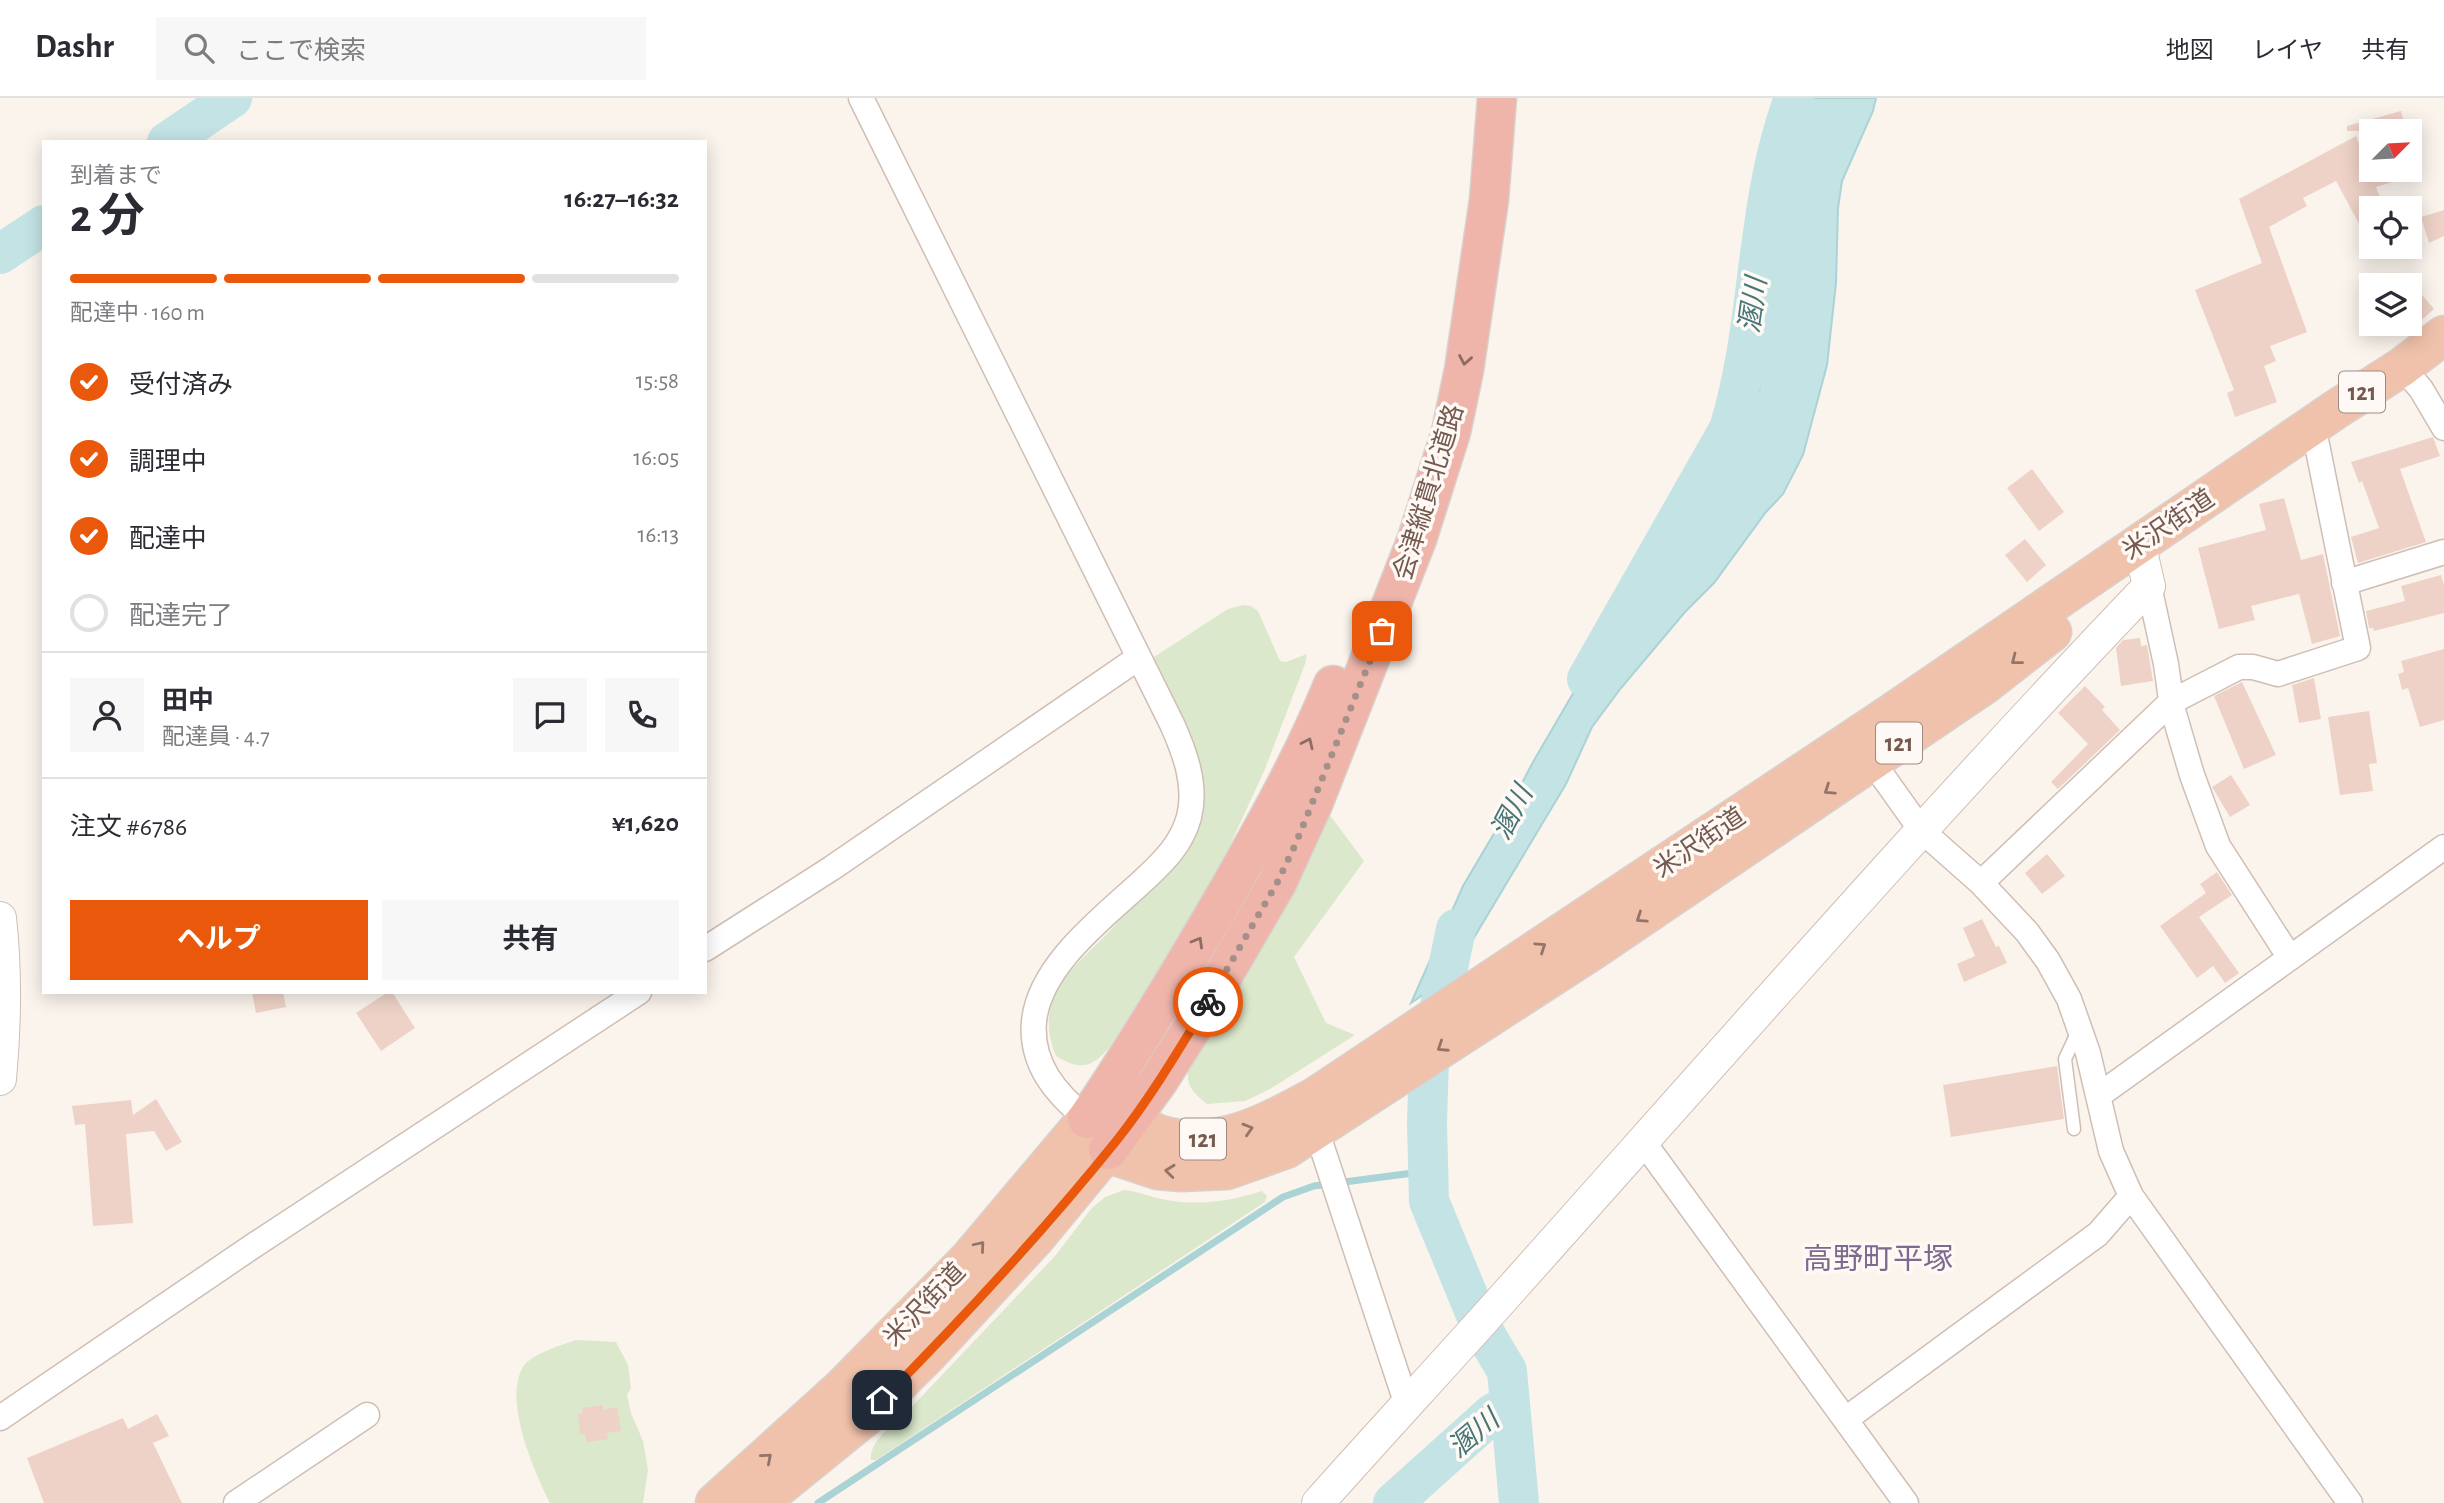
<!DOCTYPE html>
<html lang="ja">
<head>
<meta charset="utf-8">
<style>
  body { margin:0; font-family:"Alegreya Sans","Noto Sans JP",sans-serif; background:#f7f7f7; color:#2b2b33; height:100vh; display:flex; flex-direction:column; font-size:26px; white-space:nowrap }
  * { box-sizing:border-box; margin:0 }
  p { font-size:23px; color:#7c7c81 }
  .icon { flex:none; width:38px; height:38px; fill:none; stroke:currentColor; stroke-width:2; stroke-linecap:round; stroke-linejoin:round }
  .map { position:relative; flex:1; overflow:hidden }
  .side { position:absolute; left:42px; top:42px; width:665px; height:854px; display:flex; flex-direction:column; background:#fff; border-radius:0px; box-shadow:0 4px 18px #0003 }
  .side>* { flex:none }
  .needle { width:46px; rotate:66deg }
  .tools { position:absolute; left:2359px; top:21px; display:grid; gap:14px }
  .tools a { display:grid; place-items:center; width:63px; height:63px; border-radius:0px; background:#fff; box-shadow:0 4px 18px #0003; font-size:35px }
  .pin { position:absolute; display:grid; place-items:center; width:60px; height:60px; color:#fff; margin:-30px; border-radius:14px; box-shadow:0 4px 10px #0006 }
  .courier { position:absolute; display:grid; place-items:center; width:70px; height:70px; margin:-35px; border:5px solid #ea580c; border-radius:50%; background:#fff; color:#222; box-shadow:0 2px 9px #0007 }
  .head em { font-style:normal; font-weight:700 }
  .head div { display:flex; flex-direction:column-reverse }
  .head { display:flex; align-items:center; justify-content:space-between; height:119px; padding:0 28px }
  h1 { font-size:46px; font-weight:700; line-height:52px }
  .bar { display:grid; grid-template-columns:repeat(4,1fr); gap:10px 7px; align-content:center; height:84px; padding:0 28px }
  .bar i { height:9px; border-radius:5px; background:#e1e1e2 }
  .bar .selected { background:#ea580c }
  .bar p { grid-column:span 4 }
  .line { display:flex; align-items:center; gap:18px; padding:0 28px; border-top:2px solid #e1e1e2 }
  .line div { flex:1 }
  .round { display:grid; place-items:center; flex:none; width:74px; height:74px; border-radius:0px; background:#f7f7f7 }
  ol { padding:0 28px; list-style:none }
  li { display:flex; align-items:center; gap:21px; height:77px }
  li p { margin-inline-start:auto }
  li .icon { padding:7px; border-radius:50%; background:#ea580c; color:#fff; stroke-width:4 }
  li:last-child { color:#7c7c81 }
  li i { width:38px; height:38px; border:4px solid #e1e1e2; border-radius:50% }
  .cta { display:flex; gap:14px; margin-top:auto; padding:14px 28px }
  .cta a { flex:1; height:80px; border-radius:0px; background:#ea580c; color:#fff; font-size:28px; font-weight:700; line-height:80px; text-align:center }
  .cta a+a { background:#f7f7f7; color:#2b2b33 }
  header { display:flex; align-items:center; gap:42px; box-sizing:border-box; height:98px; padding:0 35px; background:#fff; border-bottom:2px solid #e1e1e2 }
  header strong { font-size:33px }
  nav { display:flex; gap:38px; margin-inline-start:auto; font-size:24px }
  .search { width:490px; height:63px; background:#f7f7f7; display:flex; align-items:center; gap:18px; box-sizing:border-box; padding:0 24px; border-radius:0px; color:#7c7c81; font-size:26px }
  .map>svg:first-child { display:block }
  .green { fill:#dbe8cc }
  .water { fill:#c3e3e4; stroke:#aad3d5; stroke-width:2 }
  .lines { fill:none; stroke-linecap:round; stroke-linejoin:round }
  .stream { stroke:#aad3d5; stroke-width:7 }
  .river { stroke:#c3e3e4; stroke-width:40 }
  .building { fill:#eed2c7 }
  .service-casing { stroke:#cfbeb5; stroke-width:15 }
  .minor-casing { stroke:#cfbeb5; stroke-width:27 }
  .tertiary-casing { stroke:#cfbeb5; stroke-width:34 }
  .trunk-casing { stroke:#d8d1ce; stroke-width:41 }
  .motorway-casing { stroke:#d8d1ce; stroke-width:41 }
  .service { stroke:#fff; stroke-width:12 }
  .minor { stroke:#fff; stroke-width:24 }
  .tertiary { stroke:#fff; stroke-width:32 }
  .trunk { stroke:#f0c2ac; stroke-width:38 }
  .motorway { stroke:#efb5ab; stroke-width:38 }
  .oneway { stroke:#8d6c63 }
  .oneway2 { stroke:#947468 }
  .done { stroke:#a49088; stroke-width:7; stroke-dasharray:0 12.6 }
  .route { stroke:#ea580c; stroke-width:9 }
  .labels { text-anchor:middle; stroke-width:7; stroke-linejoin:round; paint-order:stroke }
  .shield { fill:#fef9f4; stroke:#9e8a82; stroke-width:2 }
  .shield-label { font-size:24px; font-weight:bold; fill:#755a51 }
  .street-label { font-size:26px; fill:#755a51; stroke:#fef9f4 }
  .water-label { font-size:28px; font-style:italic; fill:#467678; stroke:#fef9f4 }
  .quarter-label { font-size:30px; fill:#7e6a90; stroke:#fef9f4 }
</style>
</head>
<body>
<header>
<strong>Dashr</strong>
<div class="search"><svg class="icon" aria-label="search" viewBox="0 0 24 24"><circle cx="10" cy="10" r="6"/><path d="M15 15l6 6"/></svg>ここで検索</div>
<nav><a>地図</a><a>レイヤ</a><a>共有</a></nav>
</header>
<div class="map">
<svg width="2444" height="1405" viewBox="0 0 2444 1405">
  <rect width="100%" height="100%" fill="#fbf4ed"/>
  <!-- green -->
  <path class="green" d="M1243,507L1251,508L1258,513L1280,563L1286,564L1307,556L1305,566L1265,671L1231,745L1181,839L1109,950C1090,971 1080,972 1056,958C1047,937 1046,916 1055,895C1065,875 1085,858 1101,842C1131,810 1162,780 1188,746L1180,622L1154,559L1228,511Z
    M1329,716L1364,763L1294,859L1326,925L1355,937L1270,991L1245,1003L1207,1006C1187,990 1187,986 1188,961Z
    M1124,1092C1139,1093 1152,1100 1167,1102C1199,1108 1231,1103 1262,1093L1267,1098L1265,1104L876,1362H871C869,1343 892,1328 905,1316L1055,1158L1091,1111L1105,1099Z
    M576,1242L616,1244L628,1267L631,1290L627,1297L631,1315L643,1343L648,1372L643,1405H550C534,1374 503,1302 523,1269C531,1256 562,1247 576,1242Z"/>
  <!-- water -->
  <path class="water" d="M1807,0H1876L1873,13L1842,83L1838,110L1836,185L1827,267L1803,357L1783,396L1766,414L1714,485L1685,514L1621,590L1592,629L1566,686L1472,843L1458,873L1411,905L1463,788L1509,710L1533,664L1596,556L1662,476L1737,345L1759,292L1786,99L1796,42Z"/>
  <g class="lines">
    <!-- stream -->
    <path class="stream" d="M818,1405L1283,1099L1314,1088L1428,1073"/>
    <!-- river -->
    <path class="river" d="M167,44L232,0
      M0,156L44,127
      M1587,581L1729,331C1762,223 1754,107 1794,0
      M1456,831L1429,961L1427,1025L1429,1103L1481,1229L1507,1273L1519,1405
      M1393,1405L1492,1316L1510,1305"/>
  </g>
  <!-- building -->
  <path class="building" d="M2401,13L2406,33H2347V28Z
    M2356,38L2369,72H2417L2418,76L2376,89L2384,110H2371V148L2336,83L2303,100L2307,108L2269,129L2307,234L2270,248L2276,263L2264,268L2277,304L2235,319L2227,295L2234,292L2195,192L2262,165L2239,101Z
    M2444,112V138L2429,145L2421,119Z
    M2410,183L2434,211L2410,232Z
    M2433,339L2440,358L2400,371L2426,444L2358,465L2351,439L2379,430L2362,383L2359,385L2351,364Z
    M2032,371L2064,414L2039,433L2007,390Z
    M2284,400L2301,462L2323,456L2340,538L2312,546L2299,496L2251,508L2255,522L2219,531L2198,450L2266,432L2259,406Z
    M2025,441L2046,467L2027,484L2005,457Z
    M2441,477L2444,487V515L2374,533L2373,530H2369L2366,513L2405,503L2401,488Z
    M2140,540L2141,548L2147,547L2153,583L2121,588L2116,550L2123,542Z
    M2444,551V622L2420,629L2408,590L2402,592L2398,576L2404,574L2401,563Z
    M2314,580L2321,621L2299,625L2292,587Z
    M2242,584L2276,657L2244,671L2214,598Z
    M2085,588L2105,609L2102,612L2120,632L2058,691L2051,684L2088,646L2058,615Z
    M2369,613L2377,665L2369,666L2373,693L2340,697L2328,619Z
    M2231,677L2250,707L2230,719L2212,689Z
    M2047,756L2065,778L2042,796L2025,775Z
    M2217,774L2232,797L2199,819L2239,875L2225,885L2213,868L2197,880L2160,828L2206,795L2200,786Z
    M1982,821L1996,849L1999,848L2007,865L1964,884L1957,866L1975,858L1963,830Z
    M252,894H283L286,909L256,915Z
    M388,894H392L415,930L381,953L356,915Z
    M2057,968L2064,1021L1951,1039L1943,987Z
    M156,1001L182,1044L166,1053L154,1033L126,1036L133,1125L93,1128L85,1026L75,1027L72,1008L131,1002L133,1017Z
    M603,1307V1312L617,1309L621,1333L607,1335L608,1341L587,1344L585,1336H580L578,1316L583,1315L582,1310Z
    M157,1316L169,1338L153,1345L182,1405H44L27,1360L123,1320L128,1331Z"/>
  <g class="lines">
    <defs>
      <path id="service" d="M2074,1031L2065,961L2078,933"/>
      <path id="minor" d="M861,0L1172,626C1185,655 1197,687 1189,719C1182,745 1165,762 1147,779C1107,817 1040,865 1034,923C1030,966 1056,996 1087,1021
        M2402,269L2421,291L2444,330
        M2344,485L2444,454
        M2149,488L2166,566L2172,609L2192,677L2218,748L2290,860
        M1864,652L1921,732L1981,785L2027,834L2048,863L2069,901L2088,955L2111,1053L2131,1098L2350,1405
        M1981,785L2171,604L2239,569H2253L2278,576L2358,550L2313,327
        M705,851L832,770L1138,560
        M2098,998L2444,749
        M1316,1031L1406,1304
        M1642,1042L1906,1405
        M0,1320L256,1146L639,894
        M1846,1321L2098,1136L2131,1098
        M236,1405L367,1317"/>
      <path id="tertiary" d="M0,820C6,874 5,927 0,981
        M1318,1405C1383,1332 1449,1261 1514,1188C1724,953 1931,716 2149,488L2139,445"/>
      <path id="trunk" d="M1099,1021C1109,1021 1123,1019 1132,1022C1142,1025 1150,1034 1161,1037C1216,1053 1268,1025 1315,999L1889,617L2335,312L2402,269L2444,237
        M1089,1024L1108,1052L1116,1058L1158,1072L1181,1074L1227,1072L1286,1051L1593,852L1984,587L2052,534
        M715,1405L842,1290L969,1161L1087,1021
        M759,1405L866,1318L928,1256L1036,1139L1108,1052"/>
      <path id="motorway" d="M1087,1021C1138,946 1184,869 1229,791C1267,724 1304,658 1333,587
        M1108,1052L1157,985L1199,919L1277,785L1313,706L1417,441L1451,334L1464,272L1489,102L1497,0"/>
    </defs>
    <!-- service casing -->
    <use href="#service" class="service-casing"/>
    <!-- minor casing -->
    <use href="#minor" class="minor-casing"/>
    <!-- tertiary casing -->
    <use href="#tertiary" class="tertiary-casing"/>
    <!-- trunk casing -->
    <use href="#trunk" class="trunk-casing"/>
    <!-- motorway casing -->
    <use href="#motorway" class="motorway-casing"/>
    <!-- service -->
    <use href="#service" class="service"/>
    <!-- minor -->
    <use href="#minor" class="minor"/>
    <!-- tertiary -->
    <use href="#tertiary" class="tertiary"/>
    <!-- trunk -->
    <use href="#trunk" class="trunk"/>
    <!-- motorway -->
    <use href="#motorway" class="motorway"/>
  </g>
  <!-- one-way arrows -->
  <defs><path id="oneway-chevron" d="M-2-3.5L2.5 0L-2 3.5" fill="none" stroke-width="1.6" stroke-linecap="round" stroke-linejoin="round" transform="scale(1.75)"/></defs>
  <g class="oneway">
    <use href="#oneway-chevron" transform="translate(1465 262) rotate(100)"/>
    <use href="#oneway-chevron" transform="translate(1308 645) rotate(-65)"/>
    <use href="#oneway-chevron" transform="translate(1198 844) rotate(-60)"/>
  </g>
  <g class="oneway2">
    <use href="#oneway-chevron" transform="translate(2016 562) rotate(142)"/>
    <use href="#oneway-chevron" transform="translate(1829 692) rotate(146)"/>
    <use href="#oneway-chevron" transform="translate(1641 820) rotate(146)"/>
    <use href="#oneway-chevron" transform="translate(1541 849) rotate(-34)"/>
    <use href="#oneway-chevron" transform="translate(1442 949) rotate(147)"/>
    <use href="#oneway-chevron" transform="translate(1248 1031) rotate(-17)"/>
    <use href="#oneway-chevron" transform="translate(1170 1073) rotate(-174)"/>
    <use href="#oneway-chevron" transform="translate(980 1148) rotate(-50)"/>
    <use href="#oneway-chevron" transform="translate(767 1360) rotate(-41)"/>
  </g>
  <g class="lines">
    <!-- done -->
    <path class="done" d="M1208,904L1277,785L1296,745L1382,533"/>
    <!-- route -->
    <path class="route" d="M882,1302C964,1219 1044,1133 1117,1042C1151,999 1180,950 1208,904"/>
  </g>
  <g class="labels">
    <!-- shield labels -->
    <g class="shield">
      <rect x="2339" y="273.5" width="46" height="41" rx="5"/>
      <rect x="1876" y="624.5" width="46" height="41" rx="5"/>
      <rect x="1180" y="1020.5" width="46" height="41" rx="5"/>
    </g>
    <g class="shield-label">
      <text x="2362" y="302">121</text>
      <text x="1899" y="653">121</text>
      <text x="1203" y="1049">121</text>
    </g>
    <!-- street labels -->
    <g class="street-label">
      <text transform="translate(1428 394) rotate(-73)" y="9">会津縦貫北道路</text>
      <text transform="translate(2168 426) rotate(-34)" y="9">米沢街道</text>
      <text transform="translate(1699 744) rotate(-34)" y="9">米沢街道</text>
      <text transform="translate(924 1206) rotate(-46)" y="9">米沢街道</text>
    </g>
    <!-- water labels -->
    <g class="water-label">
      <text transform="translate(1752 207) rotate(-82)" y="10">溷川</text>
      <text transform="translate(1511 714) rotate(-62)" y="10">溷川</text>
      <text transform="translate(1473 1335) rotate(-40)" y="10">溷川</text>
    </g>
    <!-- quarter labels -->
    <g class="quarter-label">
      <text x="1878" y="1171">高野町平塚</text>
    </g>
  </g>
</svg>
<div class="tools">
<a><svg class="needle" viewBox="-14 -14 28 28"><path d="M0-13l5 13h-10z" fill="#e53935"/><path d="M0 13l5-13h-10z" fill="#7c7c81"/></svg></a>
<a><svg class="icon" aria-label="locate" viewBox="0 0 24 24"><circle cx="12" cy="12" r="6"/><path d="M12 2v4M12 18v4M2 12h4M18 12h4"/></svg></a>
<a><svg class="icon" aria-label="layers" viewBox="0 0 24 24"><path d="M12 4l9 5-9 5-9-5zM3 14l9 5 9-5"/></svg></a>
</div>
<div class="pin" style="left:1382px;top:533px;background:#ea580c"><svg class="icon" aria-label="bag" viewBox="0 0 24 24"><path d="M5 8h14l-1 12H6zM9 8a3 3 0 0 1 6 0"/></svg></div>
<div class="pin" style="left:882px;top:1302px;background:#1f2937"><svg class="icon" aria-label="home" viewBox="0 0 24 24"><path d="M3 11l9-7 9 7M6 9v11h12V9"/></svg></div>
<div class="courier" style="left:1208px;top:904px"><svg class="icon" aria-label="bike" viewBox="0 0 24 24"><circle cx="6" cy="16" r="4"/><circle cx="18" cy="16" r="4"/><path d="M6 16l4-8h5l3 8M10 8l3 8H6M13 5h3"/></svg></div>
<section class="side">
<div class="head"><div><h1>2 分</h1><p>到着まで</p></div><em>16:27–16:32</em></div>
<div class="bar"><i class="selected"></i><i class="selected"></i><i class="selected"></i><i></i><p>配達中 · 160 m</p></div>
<ol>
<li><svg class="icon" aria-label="check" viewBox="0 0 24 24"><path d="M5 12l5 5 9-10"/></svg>受付済み<p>15:58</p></li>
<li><svg class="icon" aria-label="check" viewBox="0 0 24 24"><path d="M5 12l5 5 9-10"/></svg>調理中<p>16:05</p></li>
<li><svg class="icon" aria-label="check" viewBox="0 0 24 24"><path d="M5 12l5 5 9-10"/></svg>配達中<p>16:13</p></li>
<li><i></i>配達完了</li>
</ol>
<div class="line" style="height:126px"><a class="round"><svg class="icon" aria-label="person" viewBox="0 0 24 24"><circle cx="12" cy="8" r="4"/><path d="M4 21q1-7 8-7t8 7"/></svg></a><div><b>田中</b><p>配達員 · 4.7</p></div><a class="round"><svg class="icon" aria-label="chat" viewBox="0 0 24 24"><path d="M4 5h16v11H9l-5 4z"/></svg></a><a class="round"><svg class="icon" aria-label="phone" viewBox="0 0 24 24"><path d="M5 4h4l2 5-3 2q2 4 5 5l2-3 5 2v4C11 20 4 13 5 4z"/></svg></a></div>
<div class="line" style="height:91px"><div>注文 #6786</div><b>¥1,620</b></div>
<div class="cta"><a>ヘルプ</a><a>共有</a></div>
</section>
</div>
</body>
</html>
